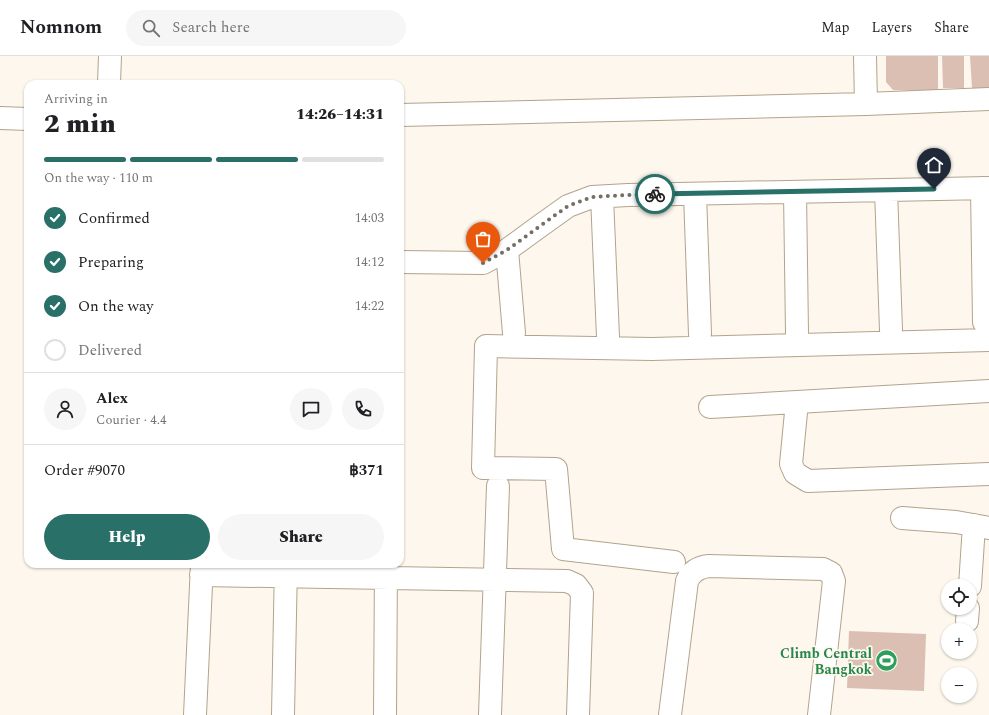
<!DOCTYPE html>
<html lang="en">
<head>
<meta charset="utf-8">
<style>
  body { margin:0; font-family:Spectral,serif; background:#f6f6f6; color:#202124; height:100vh; display:flex; flex-direction:column; font-size:15px; white-space:nowrap }
  * { box-sizing:border-box; margin:0 }
  p { font-size:13px; color:#757577 }
  .icon { flex:none; width:22px; height:22px; fill:none; stroke:currentColor; stroke-width:2; stroke-linecap:round; stroke-linejoin:round }
  .map { position:relative; flex:1; overflow:hidden }
  .sheet { position:absolute; left:24px; top:24px; width:380px; height:488px; display:flex; flex-direction:column; background:#fff; border-radius:12px; box-shadow:0 1px 3px #0004 }
  .sheet>* { flex:none }
  .buttons { position:absolute; left:941px; top:523px; display:grid; gap:8px }
  .buttons a { display:grid; place-items:center; width:36px; height:36px; border-radius:50%; background:#fff; box-shadow:0 1px 3px #0004; font-size:20px }
  .pin { position:absolute; display:grid; place-items:center; width:34px; height:34px; color:#fff; margin:-41px -17px; border-radius:50% 50% 50% 0; rotate:-45deg; box-shadow:0 0 4px #0007 }
  .pin .icon { rotate:45deg }
  .courier { position:absolute; display:grid; place-items:center; width:40px; height:40px; margin:-20px; border:3px solid #287068; border-radius:50%; background:#fff; color:#222; box-shadow:0 1px 5px #0007 }
  .summary em { font-style:normal; font-weight:800 }
  .summary div { display:flex; flex-direction:column-reverse }
  .summary { display:flex; align-items:center; justify-content:space-between; height:68px; padding:0 20px }
  h1 { font-size:26px; font-weight:800; line-height:30px }
  .bar { display:grid; grid-template-columns:repeat(4,1fr); gap:6px 4px; align-content:center; height:48px; padding:0 20px }
  .bar i { height:5px; border-radius:3px; background:#e0e0e0 }
  .bar .on { background:#287068 }
  .bar p { grid-column:span 4 }
  .line { display:flex; align-items:center; gap:10px; padding:0 20px; border-top:1px solid #e0e0e0 }
  .line div { flex:1 }
  .round { display:grid; place-items:center; flex:none; width:42px; height:42px; border-radius:21px; background:#f6f6f6 }
  ol { padding:0 20px; list-style:none }
  li { display:flex; align-items:center; gap:12px; height:44px }
  li p { margin-inline-start:auto }
  li .icon { padding:4px; border-radius:50%; background:#287068; color:#fff; stroke-width:4 }
  li:last-child { color:#757577 }
  li i { width:22px; height:22px; border:2px solid #e0e0e0; border-radius:50% }
  .primary-button { display:flex; gap:8px; margin-top:auto; padding:8px 20px }
  .primary-button a { flex:1; height:46px; border-radius:24px; background:#287068; color:#fff; font-size:16px; font-weight:800; line-height:46px; text-align:center }
  .primary-button a+a { background:#f6f6f6; color:#202124 }
  header { display:flex; align-items:center; gap:24px; box-sizing:border-box; height:56px; padding:0 20px; background:#fff; border-bottom:1px solid #e0e0e0 }
  header strong { font-size:19px }
  nav { display:flex; gap:22px; margin-inline-start:auto; font-size:14px }
  .search { width:280px; height:36px; background:#f6f6f6; display:flex; align-items:center; gap:10px; box-sizing:border-box; padding:0 14px; border-radius:22px; color:#757577; font-size:15px }
  .map>svg:first-child { display:block }
  .building { fill:#dbbfb2 }
  .lines { fill:none; stroke-linecap:round; stroke-linejoin:round }
  .minor-casing { stroke:#b3a38c; stroke-width:24 }
  .minor { stroke:#fff; stroke-width:22 }
  .done { stroke:#746e64; stroke-width:4; stroke-dasharray:0 7.2 }
  .route { stroke:#287068; stroke-width:5 }
  .labels { text-anchor:middle; stroke-width:3.5; stroke-linejoin:round; paint-order:stroke }
  .leisure-label { font-size:14px; font-weight:bold; fill:#27864d; stroke:#fdf7ed; text-anchor:end }
</style>
</head>
<body>
<header>
<strong>Nomnom</strong>
<div class="search"><svg class="icon" aria-label="search" viewBox="0 0 24 24"><circle cx="10" cy="10" r="6"/><path d="M15 15l6 6"/></svg>Search here</div>
<nav><a>Map</a><a>Layers</a><a>Share</a></nav>
</header>
<div class="map">
<svg width="989" height="659" viewBox="0 0 989 659">
  <rect width="100%" height="100%" fill="#fdf7ed"/>
  <!-- building -->
  <path class="building" d="M886,0H938V35L893,34L886,26Z
    M942,0H964V32H943Z
    M970,0H989V32H972Z
    M849,575L926,578L924,635L847,632Z"/>
  <g class="lines">
    <defs>
      <path id="minor" d="M865,0L866,48
        M109,28L110,0
        M400,59L866,48L989,43
        M0,62L28,63
        M982,132L984,266
        M886,134L891,274
        M795,136L797,277
        M695,138L700,278
        M602,141L608,281
        M507,194L514,277
        M400,206L483,207L507,194L540,170L568,150L592,141L628,139L989,132
        M797,346L791,408L795,417L808,425L989,418
        M710,351L797,346L989,335
        M902,462L956,466L989,472
        M674,506L563,493L556,413L483,412L486,290L652,293L989,284
        M201,519L567,525L576,529L582,537L578,659
        M970,530L974,469
        M967,565L968,552
        M195,659L202,508
        M283,659L286,508
        M385,659L386,508
        M490,659L498,430
        M670,659L687,525C691,516 699,511 709,510L823,513L831,517L834,525L819,659"/>
    </defs>
    <!-- minor casing -->
    <use href="#minor" class="minor-casing"/>
    <!-- minor -->
    <use href="#minor" class="minor"/>
  </g>
  <g class="lines">
    <!-- done -->
    <path class="done" d="M483,207L507,194L540,170L568,150L592,141L628,139L655,138"/>
    <!-- route -->
    <path class="route" d="M655,138L934,133"/>
  </g>
  <!-- icons -->
  <defs>
    <symbol id="stadium-disc" viewBox="-11 -11 22 22"><circle r="9.5" fill="#2e9e5b" stroke="#fdf7ed"/><path d="M0-5a6.5 5 0 1 0 0 10a6.5 5 0 1 0 0-10ZM-3.5-1.8h7v3.6h-7Z" fill="#fff"/></symbol>
  </defs>
  <g fill-rule="evenodd">
    <use href="#stadium-disc" x="874" y="592" width="25" height="25"/>
  </g>
  <g class="labels">
    <!-- leisure labels -->
    <g class="leisure-label">
      <text x="872" y="602">Climb Central<tspan x="872" dy="16">Bangkok</tspan></text>
    </g>
  </g>
</svg>
<div class="buttons">
<a><svg class="icon" aria-label="locate" viewBox="0 0 24 24"><circle cx="12" cy="12" r="6"/><path d="M12 2v4M12 18v4M2 12h4M18 12h4"/></svg></a>
<a>+</a>
<a>−</a>
</div>
<div class="pin" style="left:483px;top:207px;background:#ea580c"><svg class="icon" aria-label="bag" viewBox="0 0 24 24"><path d="M5 8h14l-1 12H6zM9 8a3 3 0 0 1 6 0"/></svg></div>
<div class="pin" style="left:934px;top:133px;background:#1f2937"><svg class="icon" aria-label="home" viewBox="0 0 24 24"><path d="M3 11l9-7 9 7M6 9v11h12V9"/></svg></div>
<div class="courier" style="left:655px;top:138px"><svg class="icon" aria-label="bike" viewBox="0 0 24 24"><circle cx="6" cy="16" r="4"/><circle cx="18" cy="16" r="4"/><path d="M6 16l4-8h5l3 8M10 8l3 8H6M13 5h3"/></svg></div>
<section class="sheet">
<div class="summary"><div><h1>2 min</h1><p>Arriving in</p></div><em>14:26–14:31</em></div>
<div class="bar"><i class="on"></i><i class="on"></i><i class="on"></i><i></i><p>On the way · 110 m</p></div>
<ol>
<li><svg class="icon" aria-label="check" viewBox="0 0 24 24"><path d="M5 12l5 5 9-10"/></svg>Confirmed<p>14:03</p></li>
<li><svg class="icon" aria-label="check" viewBox="0 0 24 24"><path d="M5 12l5 5 9-10"/></svg>Preparing<p>14:12</p></li>
<li><svg class="icon" aria-label="check" viewBox="0 0 24 24"><path d="M5 12l5 5 9-10"/></svg>On the way<p>14:22</p></li>
<li><i></i>Delivered</li>
</ol>
<div class="line" style="height:72px"><a class="round"><svg class="icon" aria-label="person" viewBox="0 0 24 24"><circle cx="12" cy="8" r="4"/><path d="M4 21q1-7 8-7t8 7"/></svg></a><div><b>Alex</b><p>Courier · 4.4</p></div><a class="round"><svg class="icon" aria-label="chat" viewBox="0 0 24 24"><path d="M4 5h16v11H9l-5 4z"/></svg></a><a class="round"><svg class="icon" aria-label="phone" viewBox="0 0 24 24"><path d="M5 4h4l2 5-3 2q2 4 5 5l2-3 5 2v4C11 20 4 13 5 4z"/></svg></a></div>
<div class="line" style="height:52px"><div>Order #9070</div><b>฿371</b></div>
<div class="primary-button"><a>Help</a><a>Share</a></div>
</section>
</div>
</body>
</html>
